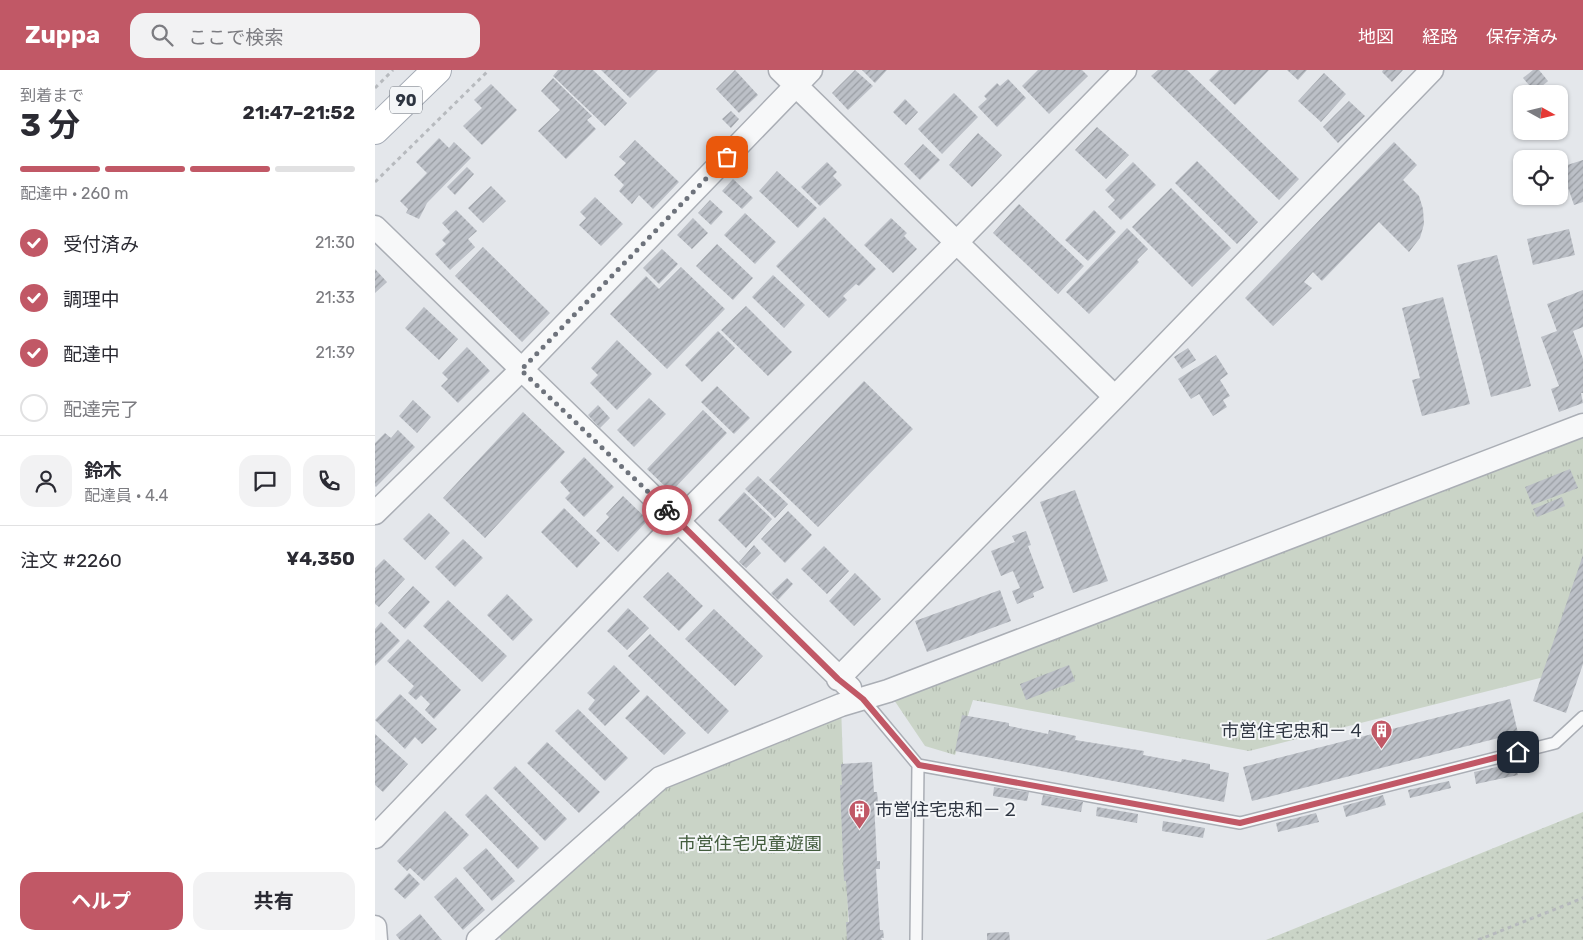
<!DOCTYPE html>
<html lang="ja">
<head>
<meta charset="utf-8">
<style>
  body { margin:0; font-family:Rubik,"Noto Sans JP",sans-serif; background:#f2f2f3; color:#2b2b33; height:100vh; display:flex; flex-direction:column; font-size:19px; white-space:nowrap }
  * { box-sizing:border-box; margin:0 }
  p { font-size:16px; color:#7c7c81 }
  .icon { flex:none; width:28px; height:28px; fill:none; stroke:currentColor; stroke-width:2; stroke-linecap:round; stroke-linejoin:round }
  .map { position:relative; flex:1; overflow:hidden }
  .side { display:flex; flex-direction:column; background:#fff; width:375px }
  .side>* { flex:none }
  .needle { width:32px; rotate:98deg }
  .controls { position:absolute; left:1138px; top:15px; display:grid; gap:10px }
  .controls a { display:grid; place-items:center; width:55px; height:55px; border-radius:10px; background:#fff; box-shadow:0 1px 4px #0004; font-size:25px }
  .pin { position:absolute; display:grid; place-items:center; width:42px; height:42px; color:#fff; margin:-21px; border-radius:10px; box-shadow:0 2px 8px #0006 }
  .courier { position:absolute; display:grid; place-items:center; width:50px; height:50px; margin:-25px; border:4px solid #c15866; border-radius:50%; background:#fff; color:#222; box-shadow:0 1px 6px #0007 }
  .head em { font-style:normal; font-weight:700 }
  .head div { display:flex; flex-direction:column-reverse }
  .head { display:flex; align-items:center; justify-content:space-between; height:85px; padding:0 20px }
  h1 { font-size:32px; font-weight:700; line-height:38px }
  .bar { display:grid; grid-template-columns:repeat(4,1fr); gap:8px 5px; align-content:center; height:60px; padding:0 20px }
  .bar i { height:6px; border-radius:4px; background:#e1e1e2 }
  .bar .selected { background:#c15866 }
  .bar p { grid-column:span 4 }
  .line { display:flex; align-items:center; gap:12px; padding:0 20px; border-top:1px solid #e1e1e2 }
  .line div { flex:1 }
  .round { display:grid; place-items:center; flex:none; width:52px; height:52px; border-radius:15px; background:#f2f2f3 }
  ol { padding:0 20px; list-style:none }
  li { display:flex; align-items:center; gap:15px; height:55px }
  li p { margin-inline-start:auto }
  li .icon { padding:5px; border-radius:50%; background:#c15866; color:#fff; stroke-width:4 }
  li:last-child { color:#7c7c81 }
  li i { width:28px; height:28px; border:2px solid #e1e1e2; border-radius:50% }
  .cta { display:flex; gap:10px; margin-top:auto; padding:10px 20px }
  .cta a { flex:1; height:58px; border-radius:15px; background:#c15866; color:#fff; font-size:20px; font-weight:700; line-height:58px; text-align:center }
  .cta a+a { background:#f2f2f3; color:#2b2b33 }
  header { display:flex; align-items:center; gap:30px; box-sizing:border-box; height:70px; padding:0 25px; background:#c15866; color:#fff }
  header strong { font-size:24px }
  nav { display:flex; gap:28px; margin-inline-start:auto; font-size:18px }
  .search { width:350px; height:45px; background:#f2f2f3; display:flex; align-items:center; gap:12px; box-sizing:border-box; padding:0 18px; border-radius:15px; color:#7c7c81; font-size:19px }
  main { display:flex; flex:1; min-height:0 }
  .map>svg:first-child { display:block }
  .grass { fill:url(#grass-dots) }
  .park { fill:url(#park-tufts) }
  .building { fill:url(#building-hatch) }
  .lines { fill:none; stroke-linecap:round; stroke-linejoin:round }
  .lane-casing { stroke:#aaaeb5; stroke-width:14 }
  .street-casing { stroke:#aaaeb5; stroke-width:25 }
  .primary-casing { stroke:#a5abb5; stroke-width:30 }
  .path { stroke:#b7babe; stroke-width:3; stroke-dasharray:4 4; stroke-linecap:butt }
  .lane { stroke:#f7f8f9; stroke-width:11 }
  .street { stroke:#f7f8f9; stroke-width:22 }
  .primary { stroke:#fff; stroke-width:28 }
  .done { stroke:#6e737c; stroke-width:5; stroke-dasharray:0 9 }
  .route { stroke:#c15866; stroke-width:6 }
  .labels { text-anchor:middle; stroke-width:4; stroke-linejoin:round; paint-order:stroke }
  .shield { fill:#f4f6f8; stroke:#696f78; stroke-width:1 }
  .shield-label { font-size:16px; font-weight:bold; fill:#2e3541 }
  .poi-label { font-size:18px; fill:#2e3541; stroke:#f4f6f8; text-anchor:end }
  .park-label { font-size:18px; fill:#425c3d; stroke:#f4f6f8 }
</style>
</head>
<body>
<header>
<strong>Zuppa</strong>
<div class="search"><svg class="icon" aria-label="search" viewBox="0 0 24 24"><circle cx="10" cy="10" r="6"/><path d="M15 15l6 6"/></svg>ここで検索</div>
<nav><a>地図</a><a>経路</a><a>保存済み</a></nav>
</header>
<main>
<section class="side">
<div class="head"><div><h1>3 分</h1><p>到着まで</p></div><em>21:47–21:52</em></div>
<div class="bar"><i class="selected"></i><i class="selected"></i><i class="selected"></i><i></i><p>配達中 · 260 m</p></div>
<ol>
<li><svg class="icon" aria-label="check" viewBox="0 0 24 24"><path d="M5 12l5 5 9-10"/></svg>受付済み<p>21:30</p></li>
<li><svg class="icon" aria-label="check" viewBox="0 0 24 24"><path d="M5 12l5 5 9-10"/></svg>調理中<p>21:33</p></li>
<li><svg class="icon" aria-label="check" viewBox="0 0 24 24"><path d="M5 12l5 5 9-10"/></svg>配達中<p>21:39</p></li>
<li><i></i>配達完了</li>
</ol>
<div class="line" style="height:90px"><a class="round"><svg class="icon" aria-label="person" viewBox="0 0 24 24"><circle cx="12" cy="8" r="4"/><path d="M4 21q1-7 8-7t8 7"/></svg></a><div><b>鈴木</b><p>配達員 · 4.4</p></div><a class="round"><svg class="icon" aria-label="chat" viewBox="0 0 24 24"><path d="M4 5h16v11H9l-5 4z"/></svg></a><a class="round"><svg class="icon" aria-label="phone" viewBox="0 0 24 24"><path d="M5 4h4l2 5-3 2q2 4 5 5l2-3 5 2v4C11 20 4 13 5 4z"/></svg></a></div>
<div class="line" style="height:65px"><div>注文 #2260</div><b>¥4,350</b></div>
<div class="cta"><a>ヘルプ</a><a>共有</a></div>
</section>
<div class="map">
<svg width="1208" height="870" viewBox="0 0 1208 870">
  <defs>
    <pattern id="grass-dots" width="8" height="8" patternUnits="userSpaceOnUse" patternTransform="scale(1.25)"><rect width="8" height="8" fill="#cad4c7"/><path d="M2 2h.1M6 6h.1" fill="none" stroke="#aeb7ac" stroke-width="1.8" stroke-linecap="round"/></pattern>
    <pattern id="park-tufts" width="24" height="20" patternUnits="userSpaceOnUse" patternTransform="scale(1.25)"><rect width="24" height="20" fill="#cad4c7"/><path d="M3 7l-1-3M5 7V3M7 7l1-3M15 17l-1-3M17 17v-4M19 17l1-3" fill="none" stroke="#aeb7ac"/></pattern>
    <pattern id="building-hatch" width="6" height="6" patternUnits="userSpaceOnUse" patternTransform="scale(1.25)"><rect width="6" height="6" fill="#bcc0c7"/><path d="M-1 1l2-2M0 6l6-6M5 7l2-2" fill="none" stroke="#999da3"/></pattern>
  </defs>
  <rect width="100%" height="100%" fill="#e4e7eb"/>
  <!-- grass -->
  <path class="grass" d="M1208,742V870H891Z"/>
  <!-- park -->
  <path class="park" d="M1208,355V518L1177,605L874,681L598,630L580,685L550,676L513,621Z
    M466,635L474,870H126L118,856L285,708Z"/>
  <!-- building -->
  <path class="building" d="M183,0H218L252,33L230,56L178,6Z
    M226,0H283L255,28Z
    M360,0L383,25L364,43L341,19Z
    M480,0L498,16L473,40L457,23Z
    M487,0H512L500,13Z
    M663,0H707L713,6L674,44L647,16Z
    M783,0H812L924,109L904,130L776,6Z
    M844,0H894L860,35L834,10Z
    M912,0H932L923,10Z
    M1008,0H1028L1017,12L1007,2Z
    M1158,0H1164L1173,11L1160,22L1148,8Z
    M949,3L971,24L946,52L923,31Z
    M178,8L217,46L212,50L221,59L191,89L163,61L185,40L166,21Z
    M633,9L651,28L622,57L603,37L612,29L609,26L622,13L625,16Z
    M116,14L142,40L107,75L88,56L107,38L99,30Z
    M579,23L603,47L567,84L543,59Z
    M530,29L543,42L531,55L518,42Z
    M974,31L990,46L963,73L948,57Z
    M356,41L364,49L356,58L347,49Z
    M722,57L754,85L731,109L700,80Z
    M603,63L627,85L597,117L574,95Z
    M64,68L74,78L79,72L96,88L52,133L44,149L31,143L33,139L25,131L52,103L41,92Z
    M260,70L304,112L278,139L264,125L257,134L244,121L249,115L239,105L251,93L244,87Z
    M1019,72L1042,95L1028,110L1044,126L1048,139L1049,154L1045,168L1034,182L1004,152L947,211L938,202L929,212L937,218L898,256L870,228Z
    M548,74L565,90L545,110L529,94Z
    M1208,90V132L1199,135L1186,97Z
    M822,91L883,152L862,174L800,113Z
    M452,92L462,102L458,106L467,115L445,136L426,117Z
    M758,92L781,115L746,150L733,137L740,130L730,120Z
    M92,97L99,104L80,125L72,117Z
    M402,101L442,138L423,158L384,121Z
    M358,109L378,128L367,139L347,121Z
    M116,116L131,131L108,153L93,138Z
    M796,118L856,178L817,217L757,157Z
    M220,127L248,154L226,176L204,155L211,148L205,142Z
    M335,130L348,142L336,155L323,143Z
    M644,134L709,196L683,224L618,163Z
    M81,140L102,161L93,169L100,177L75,200L60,184L71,174L67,170L75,162L67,153Z
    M719,140L741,162L713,191L690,170Z
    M370,143L401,172L380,194L349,165Z
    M449,147L501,199L484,216L481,214L468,226L472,230L454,248L401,196Z
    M318,148L333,163L317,179L302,165Z
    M516,148L532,163L529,166L542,179L518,203L489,175Z
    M752,158L773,179L762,190L764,192L714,244L691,222Z
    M1194,159L1200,185L1158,195L1152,169Z
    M342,174L378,208L358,230L321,196Z
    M108,177L175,243L147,272L80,206Z
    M287,179L303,194L284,214L268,198Z
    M1122,185L1156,316L1116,327L1082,195Z
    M306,197L350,239L292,299L235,244L271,206L284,219Z
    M0,199L12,212L0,223Z
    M398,205L430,235L409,258L377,227Z
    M1208,220V257L1198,261L1208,289V323H1206L1208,333L1184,342L1176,319L1184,316L1166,267L1182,261L1172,234Z
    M1068,227L1095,334L1047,346L1037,310L1045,308L1027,238Z
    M371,236L417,282L393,306L346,260Z
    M49,237L83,269L64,290L30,258Z
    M343,261L360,278L327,312L310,295Z
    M242,270L277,304L242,340L215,313L223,305L216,298Z
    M92,277L115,301L83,333L66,316L73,309L67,303Z
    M813,278L821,290L807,299L799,287Z
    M841,285L853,304L845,310L855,326L848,330L852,337L838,346L824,324L816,329L803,309Z
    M489,311L538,359L443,457L394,410Z
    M342,316L375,348L359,364L326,332Z
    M274,328L291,344L259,377L242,360Z
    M38,330L56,347L42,363L24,346Z
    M223,335L235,348L225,358L213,345Z
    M328,340L352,363L296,422L272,399Z
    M148,342L190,382L110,468L68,428Z
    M23,360L40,377L1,417L0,416V373L10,363L16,368Z
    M209,387L239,417L209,447L190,428L195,423L185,412Z
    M1195,399L1203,418L1157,435L1150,417Z
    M383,406L413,434L400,448L370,419Z
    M700,420L733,511L698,523L665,432Z
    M369,422L397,449L371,478L343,450Z
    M248,426L273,450L243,482L221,461L234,447L231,444Z
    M1187,427L1190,436L1162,447L1158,439Z
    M189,438L225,473L202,498L166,462Z
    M413,441L437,465L410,493L386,469Z
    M54,443L75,463L50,490L28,469Z
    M651,461L656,475L653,476L669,518L658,523L659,527L642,534L637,521L645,518L638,501L626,506L616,481L640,472L637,466Z
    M88,469L108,488L80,517L60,497Z
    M379,475L386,483L371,498L364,492Z
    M449,476L474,501L452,524L426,499Z
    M1208,485V594L1191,643L1158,631Z
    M9,489L30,509L4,537L0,534V498Z
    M293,502L328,536L304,561L268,527Z
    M480,503L506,529L479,556L454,531Z
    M412,508L418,514L403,530L396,523Z
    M38,516L55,532L30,559L13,543Z
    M625,520L636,551L552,582L540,551Z
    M132,524L158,550L138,571L112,545Z
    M73,530L132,586L107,612L48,556Z
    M253,538L274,558L252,580L232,561Z
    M339,539L388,586L360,616L310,569Z
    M6,552L25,571L0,596V559Z
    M275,564L354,641L333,664L253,586Z
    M33,569L86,620L59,649L50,640L55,634L46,625L41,630L33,623L39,616L12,591Z
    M239,595L265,621L230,656L213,639L220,630L212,623Z
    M694,595L700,611L651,630L645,614Z
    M25,624L62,659L47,674L40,667L30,679L0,650Z
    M272,625L311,663L289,685L250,648Z
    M1135,629L1143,663L877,731L868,697Z
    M203,639L253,688L230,711L180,661Z
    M587,645L634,653V656L673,664L674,660L701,666L700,670L769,681L768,685L806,692L807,689L835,694V699L854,703L849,732L580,681Z
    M0,664L33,694L8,722L0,715Z
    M172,672L225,722L204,743L152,693Z
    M497,692L499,722H502L503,732H499L502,791H505V799H501L505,860H508L509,868H506L507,870H472L471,852H474L471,811H469L465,715H467L466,694Z
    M1140,693L1143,705L1101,714L1099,702Z
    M140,696L192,749L170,771L118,718Z
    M1074,711L1076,718L1035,728L1033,720Z
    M619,717L654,722L652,731L618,726Z
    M111,724L164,778L143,799L90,745Z
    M668,725L708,732L706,742L666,735Z
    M1008,725L1011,735L971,747L968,736Z
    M722,737L763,744L762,753L721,746Z
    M70,741L94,765L49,811L35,798L32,801L22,791Z
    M941,743L944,752L903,762L901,753Z
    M788,751L830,758L828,768L787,761Z
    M111,778L140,811L117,831L88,798Z
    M34,803L45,814L30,829L19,819Z
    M81,807L110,840L88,860L59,827Z
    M45,844L67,870H25L21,865Z
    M634,862L635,870H612V863Z"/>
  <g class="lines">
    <defs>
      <path id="lane" d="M488,629L543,695L865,753L1180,673L1208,647
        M541,870L543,695"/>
      <path id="street" d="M405,0L740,327
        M0,157L475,618
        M0,443L146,300L436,0
        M463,609L740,327L1057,0
        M0,767L303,451L581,173L750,0
        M0,857L1,870
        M103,870L285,708L466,635L513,621L1208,355"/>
      <path id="primary" d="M0,60L62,0"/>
    </defs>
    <!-- lane casing -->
    <use href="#lane" class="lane-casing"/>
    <!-- street casing -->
    <use href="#street" class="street-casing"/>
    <!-- primary casing -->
    <use href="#primary" class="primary-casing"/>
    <!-- path -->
    <path class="path" d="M0,18L18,0
      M0,112L114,0
      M1103,870L1208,828"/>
    <!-- lane -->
    <use href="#lane" class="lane"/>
    <!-- street -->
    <use href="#street" class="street"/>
    <!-- primary -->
    <use href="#primary" class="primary"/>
  </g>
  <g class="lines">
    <!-- done -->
    <path class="done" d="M292,440L146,300L352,87"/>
    <!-- route -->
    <path class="route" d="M292,440L463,609L488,629L544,695L865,753L1143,682"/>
  </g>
  <!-- icons -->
  <defs>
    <symbol id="building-pin" viewBox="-11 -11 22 30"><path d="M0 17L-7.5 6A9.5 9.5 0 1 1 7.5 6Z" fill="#c15866" stroke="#f4f6f8"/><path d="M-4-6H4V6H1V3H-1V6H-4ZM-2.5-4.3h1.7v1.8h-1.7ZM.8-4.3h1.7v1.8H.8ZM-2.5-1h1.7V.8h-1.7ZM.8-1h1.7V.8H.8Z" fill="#fff"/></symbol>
  </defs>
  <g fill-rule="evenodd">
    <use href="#building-pin" x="994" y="648" width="25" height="34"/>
    <use href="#building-pin" x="472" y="728" width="25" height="34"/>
  </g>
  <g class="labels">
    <!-- shield labels -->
    <rect class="shield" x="15" y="16.5" width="32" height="27" rx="4"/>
    <g class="shield-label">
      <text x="31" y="36">90</text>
    </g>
    <!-- poi labels -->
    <g class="poi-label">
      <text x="990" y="667">市営住宅忠和－４</text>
      <text x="500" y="746" text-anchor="start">市営住宅忠和－２</text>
    </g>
    <!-- park labels -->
    <g class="park-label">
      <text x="375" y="780">市営住宅児童遊園</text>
    </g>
  </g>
</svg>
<div class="controls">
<a><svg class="needle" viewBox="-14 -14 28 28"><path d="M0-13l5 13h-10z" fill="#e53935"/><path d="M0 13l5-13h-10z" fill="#7c7c81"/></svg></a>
<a><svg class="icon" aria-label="locate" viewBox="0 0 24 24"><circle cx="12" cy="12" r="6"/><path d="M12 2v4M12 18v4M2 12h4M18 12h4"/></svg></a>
</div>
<div class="pin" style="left:352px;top:87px;background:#ea580c"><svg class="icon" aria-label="bag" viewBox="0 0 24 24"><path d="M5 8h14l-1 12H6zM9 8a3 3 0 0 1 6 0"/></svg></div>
<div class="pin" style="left:1143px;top:682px;background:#1f2937"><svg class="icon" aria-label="home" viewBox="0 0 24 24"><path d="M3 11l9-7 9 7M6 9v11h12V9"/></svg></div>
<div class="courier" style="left:292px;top:440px"><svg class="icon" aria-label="bike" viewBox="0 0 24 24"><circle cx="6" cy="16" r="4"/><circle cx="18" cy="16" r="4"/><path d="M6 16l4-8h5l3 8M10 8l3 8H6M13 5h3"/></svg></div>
</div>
</main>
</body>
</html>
